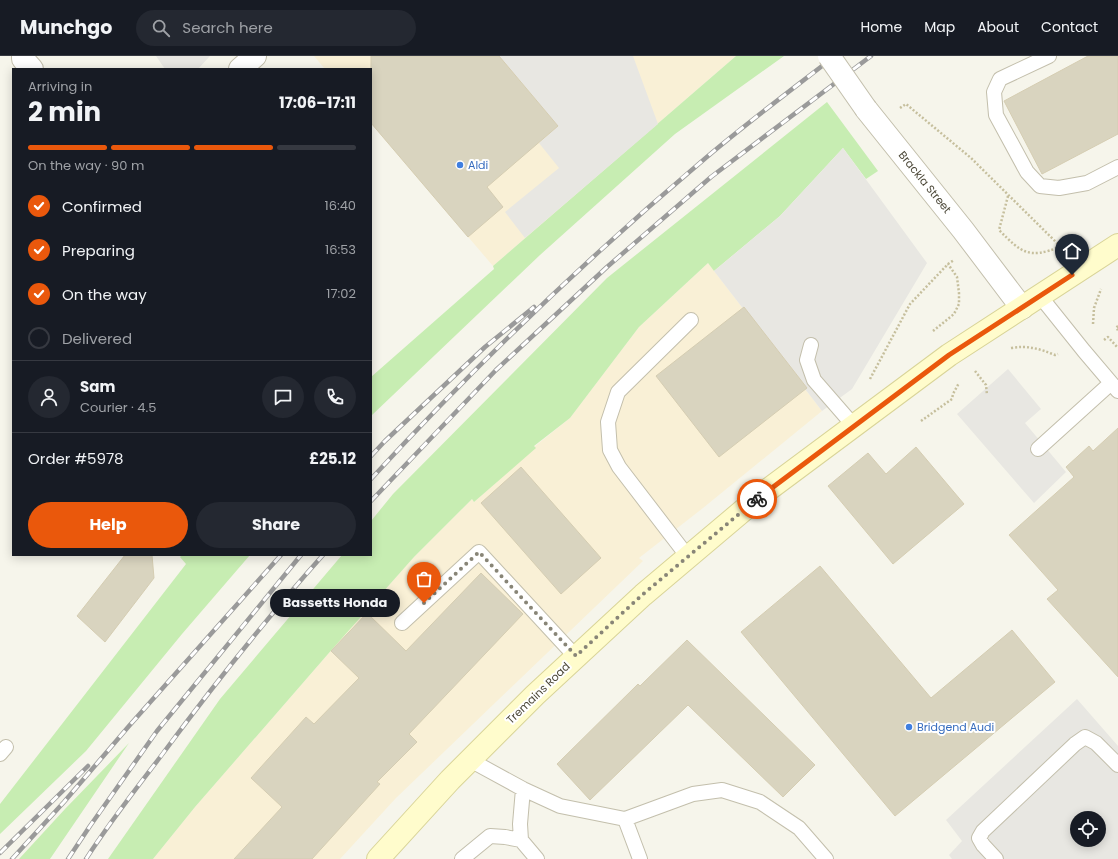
<!DOCTYPE html>
<html lang="en">
<head>
<meta charset="utf-8">
<style>
  body { margin:0; font-family:Poppins,sans-serif; background:#242831; color:#f1f3f6; height:100vh; display:flex; flex-direction:column; font-size:15px; white-space:nowrap }
  * { box-sizing:border-box; margin:0 }
  p { font-size:13px; color:#9ea1a6 }
  .icon { flex:none; width:22px; height:22px; fill:none; stroke:currentColor; stroke-width:2; stroke-linecap:round; stroke-linejoin:round }
  .map { position:relative; flex:1; overflow:hidden }
  .drawer { position:absolute; left:12px; top:12px; width:360px; height:488px; display:flex; flex-direction:column; background:#171b24; border-radius:0px; box-shadow:0 2px 10px #0003 }
  .drawer>* { flex:none }
  .tools { position:absolute; left:1070px; top:755px; display:grid; gap:8px }
  .tools a { display:grid; place-items:center; width:36px; height:36px; border-radius:50%; background:#171b24; box-shadow:0 2px 10px #0003; font-size:20px }
  .pin { position:absolute; display:grid; place-items:center; width:34px; height:34px; color:#fff; margin:-41px -17px; border-radius:50% 50% 50% 0; rotate:-45deg; box-shadow:0 0 4px #0007 }
  .pin .icon { rotate:45deg }
  .courier { position:absolute; display:grid; place-items:center; width:40px; height:40px; margin:-20px; border:3px solid #ea580c; border-radius:50%; background:#fff; color:#222; box-shadow:0 1px 5px #0007 }
  .bubble { position:absolute; height:28px; border-radius:14px; background:#171b24; box-shadow:0 2px 10px #0003; font-size:13px; font-weight:700; line-height:28px; text-align:center }
  .head em { font-style:normal; font-weight:700 }
  .head div { display:flex; flex-direction:column-reverse }
  .head { display:flex; align-items:center; justify-content:space-between; height:68px; padding:0 16px }
  h1 { font-size:26px; font-weight:700; line-height:30px }
  .bar { display:grid; grid-template-columns:repeat(4,1fr); gap:6px 4px; align-content:center; height:48px; padding:0 16px }
  .bar i { height:5px; border-radius:3px; background:#363941 }
  .bar .current { background:#ea580c }
  .bar p { grid-column:span 4 }
  .line { display:flex; align-items:center; gap:10px; padding:0 16px; border-top:1px solid #363941 }
  .line div { flex:1 }
  .round { display:grid; place-items:center; flex:none; width:42px; height:42px; border-radius:21px; background:#242831 }
  ol { padding:0 16px; list-style:none }
  li { display:flex; align-items:center; gap:12px; height:44px }
  li p { margin-inline-start:auto }
  li .icon { padding:4px; border-radius:50%; background:#ea580c; color:#fff; stroke-width:4 }
  li:last-child { color:#9ea1a6 }
  li i { width:22px; height:22px; border:2px solid #363941; border-radius:50% }
  .primary-button { display:flex; gap:8px; margin-top:auto; padding:8px 16px }
  .primary-button a { flex:1; height:46px; border-radius:24px; background:#ea580c; color:#fff; font-size:16px; font-weight:700; line-height:46px; text-align:center }
  .primary-button a+a { background:#242831; color:#f1f3f6 }
  header { display:flex; align-items:center; gap:24px; box-sizing:border-box; height:56px; padding:0 20px; background:#171b24; border-bottom:1px solid #363941 }
  header strong { font-size:19px }
  nav { display:flex; gap:22px; margin-inline-start:auto; font-size:14px }
  .search { width:280px; height:36px; background:#242831; display:flex; align-items:center; gap:10px; box-sizing:border-box; padding:0 14px; border-radius:22px; color:#9ea1a6; font-size:15px }
  .map>svg:first-child { display:block }
  .commercial { fill:#f9f0d6 }
  .green { fill:#c7edb2 }
  .parking { fill:#e8e7e2; fill-rule:evenodd }
  .building { fill:#d9d4bf; stroke:#d5cdb2 }
  .lines { fill:none; stroke-linecap:round; stroke-linejoin:round }
  .service-casing { stroke:#c3bfac; stroke-width:16 }
  .tertiary-casing { stroke:#c3bfac; stroke-width:24 }
  .secondary-casing { stroke:#d9d498; stroke-width:24 }
  .path { stroke:#c6bf9d; stroke-width:2.5; stroke-dasharray:2 2; stroke-linecap:butt }
  .service { stroke:#fff; stroke-width:14 }
  .tertiary { stroke:#fff; stroke-width:22 }
  .secondary { stroke:#fffccc; stroke-width:22 }
  .rail-casing { stroke:#9a9a9a; stroke-width:4.5 }
  .rail { stroke:#fff; stroke-width:3; stroke-dasharray:9; stroke-linecap:butt }
  .tertiary-bridge-casing { stroke:#c3bfac; stroke-width:24; stroke-linecap:butt }
  .tertiary-bridge { stroke:#fff; stroke-width:22 }
  .done { stroke:#888577; stroke-width:4; stroke-dasharray:0 7.2 }
  .route { stroke:#ea580c; stroke-width:5 }
  .shop-dot { fill:#3f7fe0; stroke:#fff; stroke-width:1.5 }
  .labels { text-anchor:middle; stroke-width:4; stroke-linejoin:round; paint-order:stroke }
  .shop-label { font-size:11px; fill:#366cbe; stroke:#fff; text-anchor:start }
  .street-label { font-size:11px; fill:#4c4838; stroke:#fff }
</style>
</head>
<body>
<header>
<strong>Munchgo</strong>
<div class="search"><svg class="icon" aria-label="search" viewBox="0 0 24 24"><circle cx="10" cy="10" r="6"/><path d="M15 15l6 6"/></svg>Search here</div>
<nav><a>Home</a><a>Map</a><a>About</a><a>Contact</a></nav>
</header>
<div class="map">
<svg width="1118" height="803" viewBox="0 0 1118 803">
  <rect width="100%" height="100%" fill="#f6f5eb"/>
  <!-- commercial -->
  <path class="commercial" d="M314,0H736L493,210L371,67V13H325Z
    M708,207L822,355L703,452L639,502L643,505L396,742L340,803H153L195,751L328,598L414,501L472,443L474,446L535,392L534,391L570,362L639,271Z"/>
  <!-- green -->
  <path class="green" d="M736,0H784L675,78L540,199L371,360V321L494,213L493,210Z
    M827,46L878,115L866,123L843,92L780,160L714,215L708,207L639,271L570,362L534,390L536,392L474,446L472,443L414,501L328,598L195,751L153,803H108L220,643L342,499H371V465L393,438L607,222Z
    M182,499H250L182,578L86,695L0,778V748L186,508L180,501Z
    M129,687L50,803H19L65,753Z"/>
  <!-- parking -->
  <path class="parking" d="M156,0H210L198,13H165Z
    M499,0H633L658,68L525,182L505,156L559,112L539,87L558,70Z
    M843,92L927,207L852,333L822,355L714,215L780,160Z
    M1008,313L1041,353L1025,367L1066,416L1034,447L957,358Z
    M1077,643L1118,690V803H952L949,799L962,785L946,764ZM1077,762H1099V784H1077Z"/>
  <!-- building -->
  <path class="building" d="M371,0H499L558,70L487,131L503,151L468,181L371,67Z
    M1088,0H1118V78L1042,118L1004,45Z
    M744,251L807,332L719,401L656,320Z
    M1118,372V621L1047,543L1058,534L1009,479L1074,421L1066,411L1089,390L1093,395Z
    M916,391L964,448L893,508L828,430L868,397L886,418Z
    M521,411L601,502L561,538L481,447Z
    M125,499H152L154,522L105,586L77,560Z
    M820,510L931,642L1012,574L1055,626L895,760L741,576Z
    M481,517L523,558L409,678L417,686L377,726L380,728L312,803H234L282,751L251,722L306,661L314,668L359,622L331,595L367,557L406,595Z
    M687,584L815,709L783,741L688,649L590,744L557,708L638,628L640,630Z"/>
  <g class="lines">
    <defs>
      <path id="service" d="M1049,0L1000,23L994,36L996,59L1027,116L1040,130L1059,132L1087,127L1118,111
        M1040,240L1084,295L1118,335
        M811,289L807,304L814,324L854,370
        M1038,393L1111,327
        M688,501L619,411L610,394L608,366L618,336L691,264
        M402,567L479,496L576,601
        M0,698L6,691
        M470,704L523,733L560,750L625,763L693,738L722,734L760,746L799,772L826,803
        M523,733L520,768L521,784L537,803
        M625,763L640,803
        M462,803L490,780L505,781L521,784
        M996,803L983,789L979,782L983,775L1075,688L1085,681L1096,687L1118,709"/>
      <path id="tertiary" d="M23,0V3L32,13
        M240,13L255,0
        M866,53L963,174L1022,252"/>
      <path id="secondary" d="M378,803L450,724L535,639L643,539L765,436L949,299L1118,189"/>
    </defs>
    <!-- service casing -->
    <use href="#service" class="service-casing"/>
    <!-- tertiary casing -->
    <use href="#tertiary" class="tertiary-casing"/>
    <!-- secondary casing -->
    <use href="#secondary" class="secondary-casing"/>
    <!-- path -->
    <path class="path" d="M900,52L906,48L971,102L1063,193
      M1008,140L999,174C1022,197 1028,203 1060,191
      M1093,268L1094,252L1101,233
      M1118,270L1116,272L1118,274
      M933,275L954,258L959,248V237L957,221L948,208
      M1104,284L1108,281L1118,292
      M1011,292C1028,289 1040,293 1055,299L1058,298
      M975,315L986,329L987,339
      M870,323L910,248L948,208L954,204
      M921,365L952,343L953,338L959,327"/>
    <!-- service -->
    <use href="#service" class="service"/>
    <!-- tertiary -->
    <use href="#tertiary" class="tertiary"/>
    <!-- secondary -->
    <use href="#secondary" class="secondary"/>
    <defs>
      <path id="rail" d="M371,400L385,385L485,291L534,251
        M371,423C474,311 585,204 701,106C744,69 790,35 835,0
        M371,445L496,314L607,211L711,121L871,0
        M0,797L88,710
        M12,803L64,746L129,670L281,499
        M68,803L90,770L157,675L301,499
        M86,803C109,767 135,734 161,700C212,631 266,563 323,499"/>
    </defs>
    <!-- rail casing -->
    <use href="#rail" class="rail-casing"/>
    <!-- rail -->
    <use href="#rail" class="rail"/>
    <defs>
      <path id="tertiary-bridge" d="M829,0L866,53"/>
    </defs>
    <!-- tertiary-bridge casing -->
    <use href="#tertiary-bridge" class="tertiary-bridge-casing"/>
    <!-- tertiary-bridge -->
    <use href="#tertiary-bridge" class="tertiary-bridge"/>
  </g>
  <g class="lines">
    <!-- done -->
    <path class="done" d="M424,547L479,496L576,600L642,539L757,443"/>
    <!-- route -->
    <path class="route" d="M757,443L949,299L1072,219"/>
  </g>
  <!-- markers -->
  <g class="shop-dot">
    <circle cx="460" cy="109" r="4"/>
    <circle cx="909" cy="671" r="4"/>
  </g>
  <g class="labels">
    <!-- shop labels -->
    <g class="shop-label">
      <text x="468" y="113">Aldi</text>
      <text x="917" y="675">Bridgend Audi</text>
    </g>
    <!-- street labels -->
    <g class="street-label">
      <text transform="translate(925 126) rotate(51)" y="4">Brackla Street</text>
      <text transform="translate(538 637) rotate(-44)" y="4">Tremains Road</text>
    </g>
  </g>
</svg>
<div class="tools">
<a><svg class="icon" aria-label="locate" viewBox="0 0 24 24"><circle cx="12" cy="12" r="6"/><path d="M12 2v4M12 18v4M2 12h4M18 12h4"/></svg></a>
</div>
<div class="pin" style="left:424px;top:547px;background:#ea580c"><svg class="icon" aria-label="bag" viewBox="0 0 24 24"><path d="M5 8h14l-1 12H6zM9 8a3 3 0 0 1 6 0"/></svg></div>
<div class="pin" style="left:1072px;top:219px;background:#1f2937"><svg class="icon" aria-label="home" viewBox="0 0 24 24"><path d="M3 11l9-7 9 7M6 9v11h12V9"/></svg></div>
<div class="courier" style="left:757px;top:443px"><svg class="icon" aria-label="bike" viewBox="0 0 24 24"><circle cx="6" cy="16" r="4"/><circle cx="18" cy="16" r="4"/><path d="M6 16l4-8h5l3 8M10 8l3 8H6M13 5h3"/></svg></div>
<div class="bubble" style="left:270px;top:533px;width:130px">Bassetts Honda</div>
<section class="drawer">
<div class="head"><div><h1>2 min</h1><p>Arriving in</p></div><em>17:06–17:11</em></div>
<div class="bar"><i class="current"></i><i class="current"></i><i class="current"></i><i></i><p>On the way · 90 m</p></div>
<ol>
<li><svg class="icon" aria-label="check" viewBox="0 0 24 24"><path d="M5 12l5 5 9-10"/></svg>Confirmed<p>16:40</p></li>
<li><svg class="icon" aria-label="check" viewBox="0 0 24 24"><path d="M5 12l5 5 9-10"/></svg>Preparing<p>16:53</p></li>
<li><svg class="icon" aria-label="check" viewBox="0 0 24 24"><path d="M5 12l5 5 9-10"/></svg>On the way<p>17:02</p></li>
<li><i></i>Delivered</li>
</ol>
<div class="line" style="height:72px"><a class="round"><svg class="icon" aria-label="person" viewBox="0 0 24 24"><circle cx="12" cy="8" r="4"/><path d="M4 21q1-7 8-7t8 7"/></svg></a><div><b>Sam</b><p>Courier · 4.5</p></div><a class="round"><svg class="icon" aria-label="chat" viewBox="0 0 24 24"><path d="M4 5h16v11H9l-5 4z"/></svg></a><a class="round"><svg class="icon" aria-label="phone" viewBox="0 0 24 24"><path d="M5 4h4l2 5-3 2q2 4 5 5l2-3 5 2v4C11 20 4 13 5 4z"/></svg></a></div>
<div class="line" style="height:52px"><div>Order #5978</div><b>£25.12</b></div>
<div class="primary-button"><a>Help</a><a>Share</a></div>
</section>
</div>
</body>
</html>
